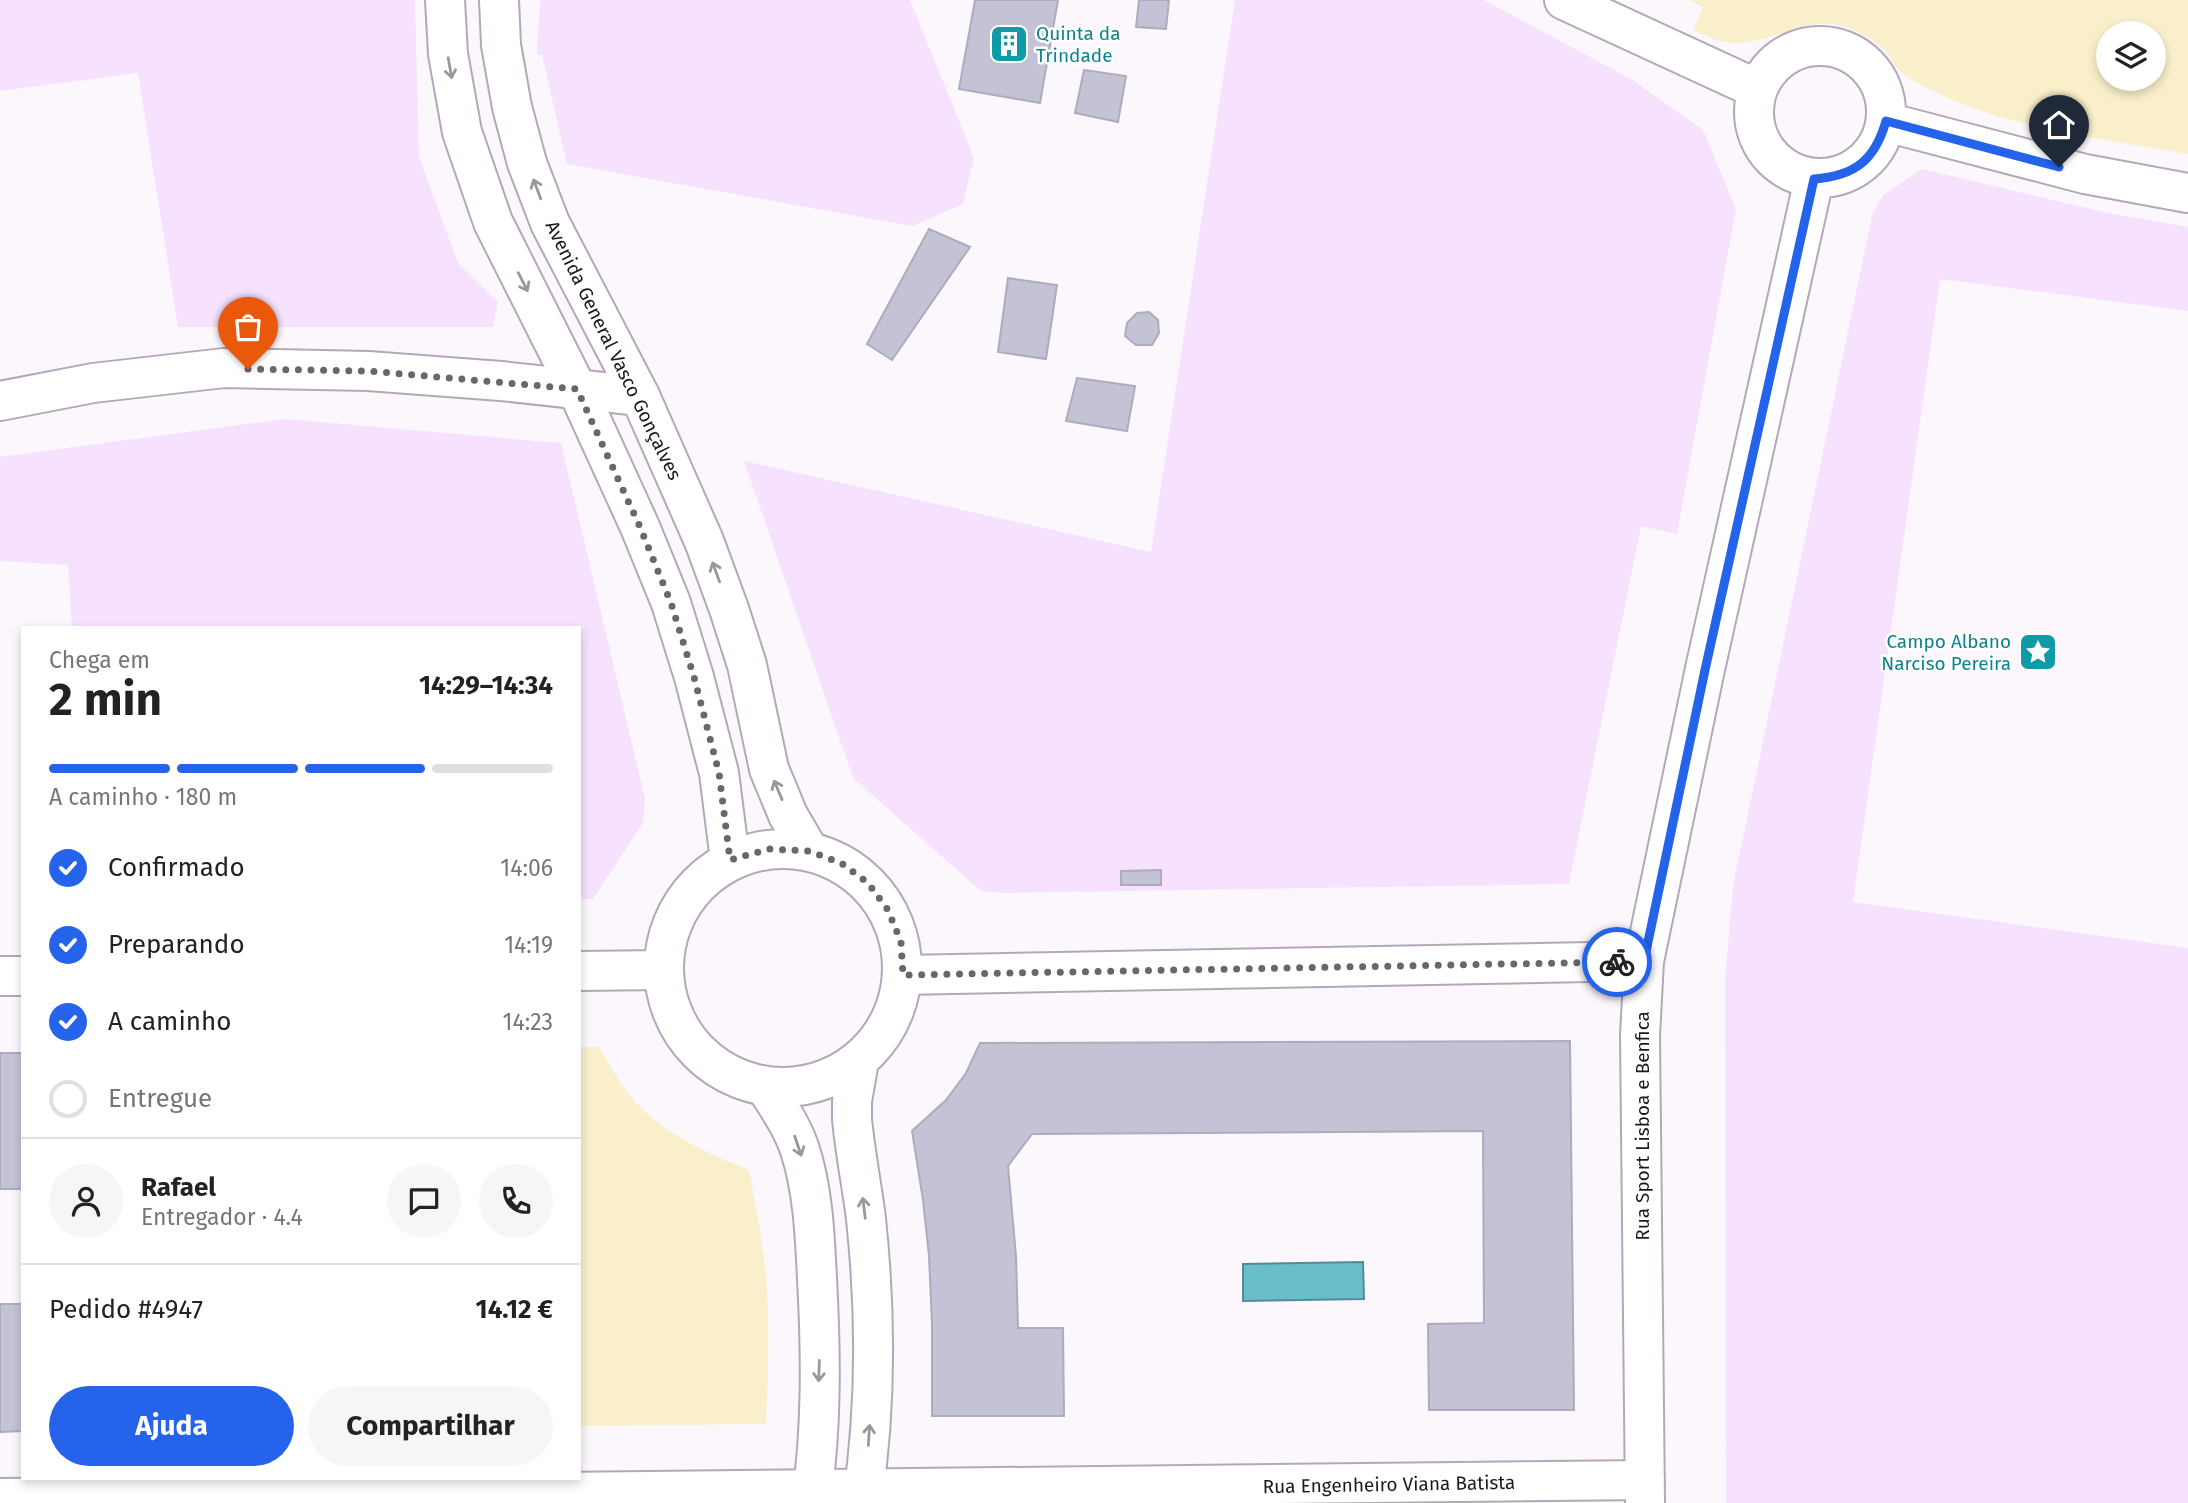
<!DOCTYPE html>
<html lang="pt">
<head>
<meta charset="utf-8">
<style>
  body { margin:0; font-family:"Fira Sans",sans-serif; background:#f6f6f6; color:#222; height:100vh; display:flex; flex-direction:column; font-size:26px; white-space:nowrap }
  * { box-sizing:border-box; margin:0 }
  p { font-size:23px; color:#767676 }
  .icon { flex:none; width:38px; height:38px; fill:none; stroke:currentColor; stroke-width:2; stroke-linecap:round; stroke-linejoin:round }
  .map { position:relative; flex:1; overflow:hidden }
  .details { position:absolute; left:21px; top:626px; width:560px; height:854px; display:flex; flex-direction:column; background:#fff; border-radius:0px; box-shadow:0 4px 10px #0003 }
  .details>* { flex:none }
  .fabs { position:absolute; left:2096px; top:21px; display:grid; gap:14px }
  .fabs a { display:grid; place-items:center; width:70px; height:70px; border-radius:50%; background:#fff; box-shadow:0 4px 10px #0003; font-size:35px }
  .pin { position:absolute; display:grid; place-items:center; width:60px; height:60px; color:#fff; margin:-72px -30px; border-radius:50% 50% 50% 0; rotate:-45deg; box-shadow:0 0 7px #0007 }
  .pin .icon { rotate:45deg }
  .courier { position:absolute; display:grid; place-items:center; width:70px; height:70px; margin:-35px; border:5px solid #2563eb; border-radius:50%; background:#fff; color:#222; box-shadow:0 2px 9px #0007 }
  .head em { font-style:normal; font-weight:700 }
  .head div { display:flex; flex-direction:column-reverse }
  .head { display:flex; align-items:center; justify-content:space-between; height:119px; padding:0 28px }
  h1 { font-size:46px; font-weight:700; line-height:52px }
  .bar { display:grid; grid-template-columns:repeat(4,1fr); gap:10px 7px; align-content:center; height:84px; padding:0 28px }
  .bar i { height:9px; border-radius:5px; background:#e0e0e0 }
  .bar .on { background:#2563eb }
  .bar p { grid-column:span 4 }
  .line { display:flex; align-items:center; gap:18px; padding:0 28px; border-top:2px solid #e0e0e0 }
  .line div { flex:1 }
  .round { display:grid; place-items:center; flex:none; width:74px; height:74px; border-radius:37px; background:#f6f6f6 }
  ol { padding:0 28px; list-style:none }
  li { display:flex; align-items:center; gap:21px; height:77px }
  li p { margin-inline-start:auto }
  li .icon { padding:7px; border-radius:50%; background:#2563eb; color:#fff; stroke-width:4 }
  li:last-child { color:#767676 }
  li i { width:38px; height:38px; border:4px solid #e0e0e0; border-radius:50% }
  .primary-button { display:flex; gap:14px; margin-top:auto; padding:14px 28px }
  .primary-button a { flex:1; height:80px; border-radius:42px; background:#2563eb; color:#fff; font-size:28px; font-weight:700; line-height:80px; text-align:center }
  .primary-button a+a { background:#f6f6f6; color:#222 }
  .map>svg:first-child { display:block }
  .green { fill:#f6e1fe }
  .sand { fill:#f9efca; fill-rule:evenodd }
  .water { fill:#6abdca; stroke:#538c96; stroke-width:2 }
  .building { fill:#c4c2d5; stroke:#adabbd; stroke-width:2 }
  .lines { fill:none; stroke-linecap:round; stroke-linejoin:round }
  .street-casing { stroke:#b4a8b8; stroke-width:42 }
  .secondary-casing { stroke:#b4a8b8; stroke-width:42 }
  .street { stroke:#fff; stroke-width:38 }
  .secondary { stroke:#fff; stroke-width:38 }
  .oneway { stroke:#99979a }
  .done { stroke:#6a666c; stroke-width:7; stroke-dasharray:0 12.6 }
  .route { stroke:#2563eb; stroke-width:9 }
  .labels { text-anchor:middle; stroke-width:5; stroke-linejoin:round; paint-order:stroke }
  .culture-label { font-size:19px; fill:#0d838f; stroke:#fff; text-anchor:start }
  .street-label { font-size:19px; fill:#1c181e; stroke:#fff }
</style>
</head>
<body>
<div class="map">
<svg width="2188" height="1503" viewBox="0 0 2188 1503">
  <rect width="100%" height="100%" fill="#fcf7fd"/>
  <!-- green -->
  <path class="green" d="M0,0H415L419,157L458,263L498,302L493,327H178L138,73L0,91Z
    M540,0H910L974,158L963,204L912,226L567,164L542,55H537Z
    M1235,0H1484L1631,79L1703,130L1736,209L1677,534L1641,526L1569,884L1002,893L981,891L853,778L744,461L1151,552Z
    M1922,169L2108,213L2188,227V311L1940,279L1853,902L2188,948V1503H1726L1725,980L1733,886L1872,216L1882,196Z
    M285,419L561,443L645,799L643,823L593,899H579V628H72L68,565L0,561V457Z"/>
  <!-- sand -->
  <path class="sand" d="M1689,0H2188V154C2103,139 2014,130 1935,92C1923,86 1909,80 1899,70C1893,64 1889,55 1883,49C1873,38 1856,30 1842,26C1805,16 1774,42 1738,43C1722,44 1707,36 1693,30L1703,7ZM2154,33V79H2109V33Z
    M579,1047H599C607,1060 615,1075 624,1088C655,1131 702,1151 749,1170C756,1206 763,1241 766,1278C770,1326 768,1375 766,1424L579,1426Z"/>
  <!-- water -->
  <path class="water" d="M1363,1262L1364,1299L1243,1301V1264Z"/>
  <!-- building -->
  <path class="building" d="M975,0H1058L1040,103L959,89Z
    M1139,0H1169L1166,29L1136,27Z
    M1084,70L1126,76L1118,122L1075,113Z
    M929,229L970,247L892,360L867,344Z
    M1008,278L1057,285L1046,359L998,352Z
    M1149,312L1158,320L1159,333L1152,345H1136L1125,336L1127,323L1137,313Z
    M1077,378L1135,386L1127,431L1066,421Z
    M1161,870V885H1121V871Z
    M1570,1041L1574,1410H1429L1428,1324L1484,1323L1483,1131L1032,1134L1008,1166L1016,1256L1018,1328H1063L1064,1416H932V1324L929,1256L923,1200L912,1131L946,1100L966,1073L980,1043Z
    M0,1053H23V1189H0Z
    M0,1304H23V1431L0,1432Z"/>
  <g class="lines">
    <defs>
      <path id="street" d="M1564,0L1757,89
        M1754 112a66 66 0 1 1 132 0a66 66 0 1 1-132 0Z
        M1886,122L2085,174L2188,193
        M0,401L93,383L224,368L368,371L501,381L640,396
        M579,971L663,970
        M903,975L1644,961
        M0,976H23
        M0,1498L1645,1480
        M1645,1503L1640,1035L1644,961L1705,669L1814,179"/>
      <path id="secondary" d="M445,0L448,54L462,132L493,222L577,389L640,527L671,603L694,677L719,773L730,860
        M499,0L501,45L512,107L527,163L550,223L640,396L704,541L729,609L747,665L769,769L788,815L809,851
        M664 968a119 119 0 1 1 238 0a119 119 0 1 1-238 0Z
        M859,1061L852,1101V1119C855,1152 862,1186 866,1219C876,1313 876,1410 862,1503
        M765,1086C778,1106 791,1125 799,1147C813,1188 815,1236 817,1279C821,1353 822,1429 811,1503"/>
    </defs>
    <!-- street casing -->
    <use href="#street" class="street-casing"/>
    <!-- secondary casing -->
    <use href="#secondary" class="secondary-casing"/>
    <!-- street -->
    <use href="#street" class="street"/>
    <!-- secondary -->
    <use href="#secondary" class="secondary"/>
  </g>
  <!-- one-way arrows -->
  <defs><path id="oneway-shaft" d="M-6 0H5M1.5-3L5.5 0L1.5 3" fill="none" stroke-width="1.6" stroke-linecap="round" stroke-linejoin="round" transform="scale(1.75)"/></defs>
  <g class="oneway">
    <use href="#oneway-shaft" transform="translate(450 68) rotate(80)"/>
    <use href="#oneway-shaft" transform="translate(537 189) rotate(-111)"/>
    <use href="#oneway-shaft" transform="translate(523 282) rotate(63)"/>
    <use href="#oneway-shaft" transform="translate(716 572) rotate(-110)"/>
    <use href="#oneway-shaft" transform="translate(778 790) rotate(-113)"/>
    <use href="#oneway-shaft" transform="translate(798 1146) rotate(71)"/>
    <use href="#oneway-shaft" transform="translate(864 1208) rotate(-97)"/>
    <use href="#oneway-shaft" transform="translate(819 1371) rotate(92)"/>
    <use href="#oneway-shaft" transform="translate(869 1435) rotate(-86)"/>
  </g>
  <g class="lines">
    <!-- done -->
    <path class="done" d="M248,369L368,371L577,389L640,527L671,603L694,677L719,773L730,860L769,849L809,851L841,863L868,883L888,910L901,942L903,975L1617,962"/>
    <!-- route -->
    <path class="route" d="M1617,962L1644,961L1705,670L1814,179C1855,176 1875,160 1886,121L2059,167"/>
  </g>
  <!-- icons -->
  <defs>
    <symbol id="building-square" viewBox="-11 -11 22 22"><rect x="-9" y="-9" width="18" height="18" rx="4" fill="#0f9aa8" stroke="#fff"/><path d="M-4-6H4V6H1V3H-1V6H-4ZM-2.5-4.3h1.7v1.8h-1.7ZM.8-4.3h1.7v1.8H.8ZM-2.5-1h1.7V.8h-1.7ZM.8-1h1.7V.8H.8Z" fill="#fff"/></symbol>
    <symbol id="sight-square" viewBox="-11 -11 22 22"><rect x="-9" y="-9" width="18" height="18" rx="4" fill="#0f9aa8" stroke="#fff"/><path d="M0-6L1.8-2.2L6-1.7L2.9 1.2L3.7 5.4L0 3.3L-3.7 5.4L-2.9 1.2L-6-1.7L-1.8-2.2Z" fill="#fff"/></symbol>
  </defs>
  <g fill-rule="evenodd">
    <use href="#building-square" x="987" y="22" width="44" height="44"/>
    <use href="#sight-square" x="2016" y="630" width="44" height="44"/>
  </g>
  <g class="labels">
    <!-- culture labels -->
    <g class="culture-label">
      <text x="1036" y="40">Quinta da<tspan x="1036" dy="22">Trindade</tspan></text>
      <text x="2011" y="648" text-anchor="end">Campo Albano<tspan x="2011" dy="22">Narciso Pereira</tspan></text>
    </g>
    <!-- street labels -->
    <g class="street-label">
      <text transform="translate(614 350) rotate(64)" y="7">Avenida General Vasco Gonçalves</text>
      <text transform="translate(1642 1126) rotate(-90)" y="7">Rua Sport Lisboa e Benfica</text>
      <text transform="translate(1389 1484) rotate(-1)" y="7">Rua Engenheiro Viana Batista</text>
    </g>
  </g>
</svg>
<div class="fabs">
<a><svg class="icon" aria-label="layers" viewBox="0 0 24 24"><path d="M12 4l9 5-9 5-9-5zM3 14l9 5 9-5"/></svg></a>
</div>
<div class="pin" style="left:248px;top:369px;background:#ea580c"><svg class="icon" aria-label="bag" viewBox="0 0 24 24"><path d="M5 8h14l-1 12H6zM9 8a3 3 0 0 1 6 0"/></svg></div>
<div class="pin" style="left:2059px;top:167px;background:#1f2937"><svg class="icon" aria-label="home" viewBox="0 0 24 24"><path d="M3 11l9-7 9 7M6 9v11h12V9"/></svg></div>
<div class="courier" style="left:1617px;top:962px"><svg class="icon" aria-label="bike" viewBox="0 0 24 24"><circle cx="6" cy="16" r="4"/><circle cx="18" cy="16" r="4"/><path d="M6 16l4-8h5l3 8M10 8l3 8H6M13 5h3"/></svg></div>
<section class="details">
<div class="head"><div><h1>2 min</h1><p>Chega em</p></div><em>14:29–14:34</em></div>
<div class="bar"><i class="on"></i><i class="on"></i><i class="on"></i><i></i><p>A caminho · 180 m</p></div>
<ol>
<li><svg class="icon" aria-label="check" viewBox="0 0 24 24"><path d="M5 12l5 5 9-10"/></svg>Confirmado<p>14:06</p></li>
<li><svg class="icon" aria-label="check" viewBox="0 0 24 24"><path d="M5 12l5 5 9-10"/></svg>Preparando<p>14:19</p></li>
<li><svg class="icon" aria-label="check" viewBox="0 0 24 24"><path d="M5 12l5 5 9-10"/></svg>A caminho<p>14:23</p></li>
<li><i></i>Entregue</li>
</ol>
<div class="line" style="height:126px"><a class="round"><svg class="icon" aria-label="person" viewBox="0 0 24 24"><circle cx="12" cy="8" r="4"/><path d="M4 21q1-7 8-7t8 7"/></svg></a><div><b>Rafael</b><p>Entregador · 4.4</p></div><a class="round"><svg class="icon" aria-label="chat" viewBox="0 0 24 24"><path d="M4 5h16v11H9l-5 4z"/></svg></a><a class="round"><svg class="icon" aria-label="phone" viewBox="0 0 24 24"><path d="M5 4h4l2 5-3 2q2 4 5 5l2-3 5 2v4C11 20 4 13 5 4z"/></svg></a></div>
<div class="line" style="height:91px"><div>Pedido #4947</div><b>14.12 €</b></div>
<div class="primary-button"><a>Ajuda</a><a>Compartilhar</a></div>
</section>
</div>
</body>
</html>
